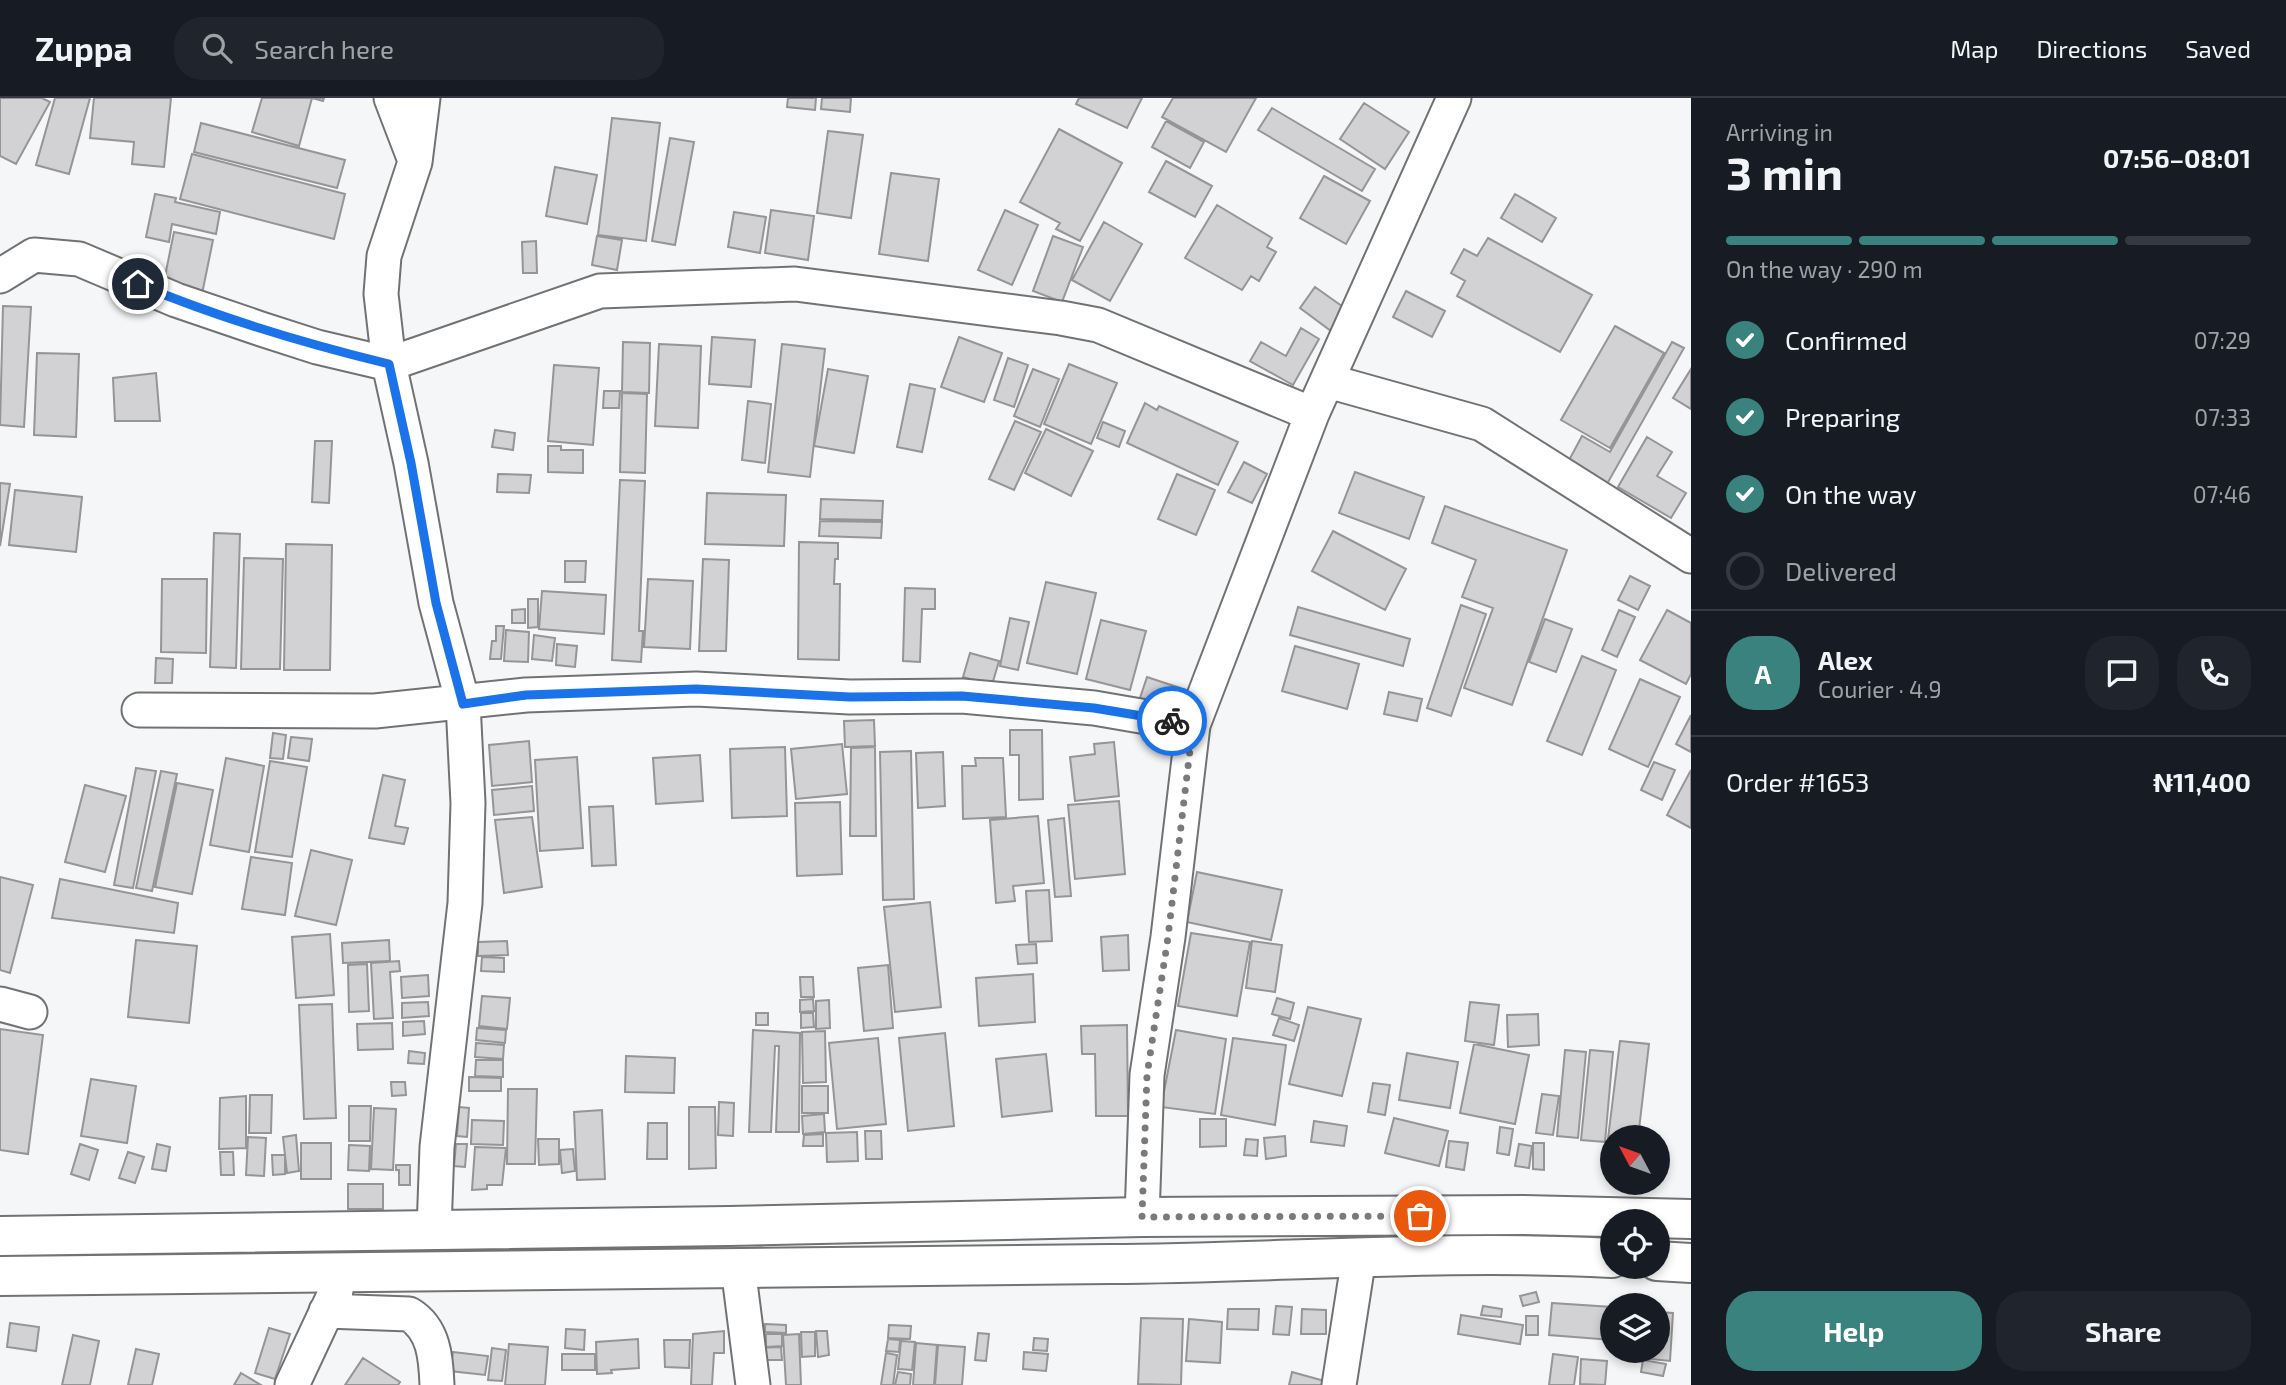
<!DOCTYPE html>
<html lang="en">
<head>
<meta charset="utf-8">
<style>
  body { margin:0; font-family:"Exo 2",sans-serif; background:#20242c; color:#f1f3f6; height:100vh; display:flex; flex-direction:column; font-size:26px; white-space:nowrap }
  * { box-sizing:border-box; margin:0 }
  p { font-size:23px; color:#9ea1a6 }
  .icon { flex:none; width:38px; height:38px; fill:none; stroke:currentColor; stroke-width:2; stroke-linecap:round; stroke-linejoin:round }
  .map { position:relative; flex:1; overflow:hidden }
  .panel { display:flex; flex-direction:column; background:#171b24; width:595px }
  .panel>* { flex:none }
  .needle { width:46px; rotate:311deg }
  .buttons { position:absolute; left:1600px; top:1027px; display:grid; gap:14px }
  .buttons a { display:grid; place-items:center; width:70px; height:70px; border-radius:50%; background:#171b24; box-shadow:0 4px 10px #0003; font-size:35px }
  .pin { position:absolute; display:grid; place-items:center; width:60px; height:60px; color:#fff; margin:-30px; border:4px solid #fff; border-radius:50%; box-shadow:0 2px 7px #0007 }
  .courier { position:absolute; display:grid; place-items:center; width:70px; height:70px; margin:-35px; border:5px solid #1a73e8; border-radius:50%; background:#fff; color:#222; box-shadow:0 2px 9px #0007 }
  .headline em { font-style:normal; font-weight:700 }
  .headline div { display:flex; flex-direction:column-reverse }
  .headline { display:flex; align-items:center; justify-content:space-between; height:119px; padding:0 35px }
  h1 { font-size:46px; font-weight:700; line-height:52px }
  .bar { display:grid; grid-template-columns:repeat(4,1fr); gap:10px 7px; align-content:center; height:84px; padding:0 35px }
  .bar i { height:9px; border-radius:5px; background:#363941 }
  .bar .current { background:#3a827d }
  .bar p { grid-column:span 4 }
  .line { display:flex; align-items:center; gap:18px; padding:0 35px; border-top:2px solid #363941 }
  .line div { flex:1 }
  .round { display:grid; place-items:center; flex:none; width:74px; height:74px; border-radius:28px; background:#20242c }
  ol { padding:0 35px; list-style:none }
  li { display:flex; align-items:center; gap:21px; height:77px }
  li p { margin-inline-start:auto }
  li .icon { padding:7px; border-radius:50%; background:#3a827d; color:#fff; stroke-width:4 }
  li:last-child { color:#9ea1a6 }
  li i { width:38px; height:38px; border:4px solid #363941; border-radius:50% }
  .cta { display:flex; gap:14px; margin-top:auto; padding:14px 35px }
  .cta a { flex:1; height:80px; border-radius:28px; background:#3a827d; color:#fff; font-size:28px; font-weight:700; line-height:80px; text-align:center }
  .cta a+a { background:#20242c; color:#f1f3f6 }
  header { display:flex; align-items:center; gap:42px; box-sizing:border-box; height:98px; padding:0 35px; background:#171b24; border-bottom:2px solid #363941 }
  header strong { font-size:33px }
  nav { display:flex; gap:38px; margin-inline-start:auto; font-size:24px }
  .search { width:490px; height:63px; background:#20242c; display:flex; align-items:center; gap:18px; box-sizing:border-box; padding:0 24px; border-radius:28px; color:#9ea1a6; font-size:26px }
  main { display:flex; flex:1; min-height:0 }
  .map>svg:first-child { display:block }
  .building { fill:#d2d1d3; stroke:#959496; stroke-width:2 }
  .lines { fill:none; stroke-linecap:round; stroke-linejoin:round }
  .minor-casing { stroke:#707273; stroke-width:37 }
  .tertiary-casing { stroke:#707273; stroke-width:42 }
  .minor { stroke:#fff; stroke-width:33 }
  .tertiary { stroke:#fff; stroke-width:38 }
  .done { stroke:#797a7b; stroke-width:7; stroke-dasharray:0 12.6 }
  .route { stroke:#1a73e8; stroke-width:9 }
</style>
</head>
<body>
<header>
<strong>Zuppa</strong>
<div class="search"><svg class="icon" aria-label="search" viewBox="0 0 24 24"><circle cx="10" cy="10" r="6"/><path d="M15 15l6 6"/></svg>Search here</div>
<nav><a>Map</a><a>Directions</a><a>Saved</a></nav>
</header>
<main>
<div class="map">
<svg width="1691" height="1287" viewBox="0 0 1691 1287">
  <rect width="100%" height="100%" fill="#f4f6f7"/>
  <!-- building -->
  <path class="building" d="M0,0H42L50,4L16,66L0,58Z
    M55,0H90L69,76L36,67Z
    M94,0H171L164,69L132,66L134,44L90,40Z
    M262,0H324L323,3L312,0L299,48L252,34Z
    M788,0H816L815,12L787,9Z
    M822,0H851L850,14L821,11Z
    M1079,0H1142L1127,30L1076,6Z
    M1173,0H1256L1226,54L1162,19Z
    M1364,5L1409,34L1385,71L1340,41Z
    M1272,10L1375,71L1362,93L1258,32Z
    M612,20L660,25L646,143L598,137Z
    M1166,23L1204,44L1190,70L1152,49Z
    M201,25L345,62L337,90L194,54Z
    M1059,31L1122,65L1080,143L1056,131L1060,125L1020,104Z
    M828,33L863,37L851,120L817,115Z
    M670,40L694,44L675,147L652,143Z
    M192,56L345,96L334,141L180,101Z
    M1166,63L1212,88L1195,119L1149,94Z
    M555,69L597,77L587,126L546,118Z
    M891,75L939,81L928,163L879,156Z
    M1324,78L1370,103L1346,146L1300,120Z
    M155,96L176,100L175,104L220,114L216,136L172,126L169,144L146,139Z
    M1515,96L1556,120L1542,144L1501,120Z
    M1217,107L1272,140L1267,149L1276,154L1259,183L1251,178L1242,192L1185,160Z
    M771,112L814,118L808,162L765,155Z
    M1005,112L1038,127L1012,187L978,172Z
    M734,114L766,119L760,155L728,149Z
    M1104,124L1142,146L1110,203L1072,182Z
    M174,134L213,142L202,196L163,188Z
    M597,138L622,142L617,172L592,167Z
    M1053,138L1083,149L1062,204L1033,193Z
    M1488,140L1592,197L1560,254L1457,198L1465,183L1451,175L1464,151L1477,158Z
    M536,143L537,175H523L522,144Z
    M1315,189L1346,211L1331,233L1300,210Z
    M1406,193L1445,213L1432,239L1393,219Z
    M3,208L31,209L24,329L0,327Z
    M1615,228L1664,255L1610,350L1561,322Z
    M1301,230L1319,241L1293,287L1250,263L1261,244L1286,258Z
    M712,239L755,242L751,289L709,286Z
    M959,239L1002,255L984,304L941,289Z
    M623,244L650,245L649,295L622,294Z
    M1672,244L1684,250L1607,386L1568,364L1582,338L1610,354Z
    M659,246L701,248L698,330L655,328Z
    M782,246L825,251L810,379L768,374Z
    M37,255L79,256L76,339L34,337Z
    M1008,260L1028,267L1014,309L994,302Z
    M1069,266L1117,285L1091,346L1044,326Z
    M554,267L599,270L593,347L548,343Z
    M828,271L868,278L854,355L814,348Z
    M1033,271L1059,281L1040,329L1014,318Z
    M1691,271V311L1673,300Z
    M156,275L160,323H115L113,280Z
    M910,286L935,291L922,354L897,349Z
    M604,293H620L619,310H603Z
    M622,295L647,296L645,375L620,374Z
    M748,303L771,306L765,365L742,362Z
    M1145,305L1157,312L1159,308L1238,344L1218,387L1127,345Z
    M1015,323L1041,334L1014,392L989,381Z
    M1103,324L1125,333L1119,349L1097,340Z
    M1046,331L1093,353L1071,398L1025,375Z
    M495,332L515,335L513,352L492,349Z
    M1647,339L1672,354L1657,378L1686,395L1671,420L1618,389Z
    M315,343H332L329,405L312,404Z
    M548,348H561V352H583V375L548,374Z
    M1244,364L1267,376L1252,405L1228,394Z
    M1355,374L1424,399L1409,441L1339,415Z
    M498,376L531,377L529,395L497,394Z
    M1177,376L1215,392L1196,437L1158,421Z
    M620,382L645,383L639,533H643L641,564L612,562Z
    M0,385L10,386L0,448Z
    M15,392L82,399L76,454L9,447Z
    M707,395L786,397L784,448L705,446Z
    M821,401L883,403L882,422L820,421Z
    M1445,408L1567,452L1512,607L1464,590L1493,510L1462,499L1476,462L1432,445Z
    M820,423L882,424L881,440L819,438Z
    M1333,433L1406,471L1385,512L1312,473Z
    M214,435L240,436L236,570L210,569Z
    M799,444L838,445V461H835L834,486H840L839,562L798,561Z
    M286,446L332,447L330,572H284Z
    M244,460L283,461L280,571H241Z
    M703,461L729,462L726,553H699Z
    M565,463H586L585,484H565Z
    M1630,478L1650,488L1638,512L1618,502Z
    M162,481H207L206,555L161,554Z
    M648,481L693,483L690,551L644,549Z
    M1046,484L1096,495L1077,576L1027,565Z
    M905,490L935,491V511H922L920,564L903,563Z
    M542,493L606,497L604,536L539,531Z
    M528,501H538V529L528,530Z
    M1461,507L1486,516L1451,618L1427,610Z
    M1298,509L1410,541L1403,568L1290,537Z
    M525,511V525H512V512Z
    M1619,512L1635,519L1617,559L1602,552Z
    M1667,512L1691,525V576L1686,586L1640,562Z
    M1010,520L1029,524L1018,572L1000,568Z
    M1545,521L1572,531L1556,574L1529,564Z
    M1101,522L1146,533L1130,592L1086,581Z
    M496,528H504L501,561H490L492,543H496Z
    M506,532L529,534L528,564L504,563Z
    M534,537L555,540L552,563L532,561Z
    M557,546L577,548L575,569L556,567Z
    M1295,548L1359,566L1347,611L1282,593Z
    M970,555L999,563L992,587L963,579Z
    M1582,558L1616,572L1582,657L1547,643Z
    M156,560L173,561L172,585H155Z
    M1147,579L1180,590L1173,612L1140,600Z
    M1640,581L1680,599L1648,669L1609,651Z
    M1389,594L1422,601L1417,623L1384,616Z
    M1691,617V654L1676,646Z
    M874,622L875,648L845,649L844,623Z
    M1010,632H1042L1043,701L1019,702V657H1010Z
    M273,635L286,637L283,661L270,660Z
    M291,639L312,641L309,663L288,660Z
    M529,643L532,684L492,688L489,647Z
    M1114,644L1119,698L1075,703L1070,659L1095,656L1094,646Z
    M842,646L847,696L796,701L791,651Z
    M785,649L787,718L732,720L730,651Z
    M875,649L876,738H850L851,650Z
    M911,653L914,801L883,802L880,654Z
    M943,654L945,708L918,710L916,655Z
    M700,657L703,703L656,706L653,660Z
    M577,659L583,750L540,753L535,662Z
    M226,660L264,668L249,754L210,747Z
    M975,660H1003L1006,719L963,721L962,668H976Z
    M270,663L307,669L292,759L255,754Z
    M1654,664L1675,672L1662,702L1641,692Z
    M136,670L156,673L133,790L114,787Z
    M1691,672V730L1667,717Z
    M161,673L177,676L152,793L136,790Z
    M383,677L405,682L395,728L408,730L404,746L369,740Z
    M177,685L213,692L192,796L155,789Z
    M85,687L126,698L105,774L65,764Z
    M532,688L534,713L494,717L492,692Z
    M1119,703L1125,776L1075,781L1068,707Z
    M840,704L842,776L797,778L795,705Z
    M613,708L616,767L592,768L589,709Z
    M1038,718L1044,785L1013,788L1015,803L996,805L990,722Z
    M532,719L542,789L504,795L495,722Z
    M1064,720L1071,798L1055,799L1048,722Z
    M311,752L352,762L336,827L295,818Z
    M251,759L292,765L285,817L242,811Z
    M1197,774L1282,792L1271,842L1187,824Z
    M0,779L33,787L10,875L0,872Z
    M60,781L178,805L174,835L52,820Z
    M1049,792L1052,843L1029,844L1026,793Z
    M930,804L941,909L895,914L884,809Z
    M1191,835L1250,844L1237,918L1178,908Z
    M330,836L334,897L296,900L292,839Z
    M1128,837L1129,872L1103,873L1101,839Z
    M136,842L197,848L189,925L128,919Z
    M389,842L390,863L343,865L342,845Z
    M507,843L508,857L478,858V844Z
    M1252,843L1282,847L1275,894L1246,890Z
    M1036,846L1037,865L1018,866L1016,847Z
    M482,859L504,860V874L481,873Z
    M399,863L400,873L390,874L393,920L374,921L371,865Z
    M367,866L369,913L349,914L348,867Z
    M888,867L893,930L864,933L858,870Z
    M1033,876L1035,924L979,928L976,880Z
    M428,877L429,898L402,900L401,879Z
    M800,879H813L814,899H801Z
    M482,898L510,900L507,931L479,928Z
    M1277,900L1294,905L1290,921L1272,916Z
    M813,901L814,913L800,914V902Z
    M829,902L830,930L816,931V903Z
    M428,904L429,918L402,920V905Z
    M1470,904L1499,907L1494,947L1465,943Z
    M332,906L336,1020L304,1021L299,907Z
    M1308,909L1361,921L1342,998L1289,986Z
    M756,915H768V927H756Z
    M801,915H813L814,929L801,930Z
    M1538,916L1539,947L1508,949L1507,917Z
    M1279,920L1299,927L1294,943L1273,937Z
    M424,923L425,936L403,938V924Z
    M392,925L393,951L358,952L357,926Z
    M1127,927L1128,1018H1096L1095,956H1082L1081,928Z
    M477,930L506,932L505,945L476,942Z
    M0,931L43,937L28,1056L0,1052Z
    M753,932L800,935L799,1034H776L779,948H775L771,1034H749Z
    M1176,932L1226,941L1215,1016L1161,1009Z
    M825,933L826,984L803,985L802,934Z
    M945,935L954,1028L908,1033L899,940Z
    M878,940L886,1026L837,1031L829,945Z
    M1233,940L1286,947L1275,1027L1221,1017Z
    M1620,943L1649,946L1638,1040H1612V1058L1606,1057Z
    M476,945L504,947L503,961L475,959Z
    M1474,946L1529,957L1515,1026L1460,1015Z
    M1565,952L1586,954L1578,1040L1557,1038Z
    M1590,952L1613,954L1605,1044L1581,1042Z
    M409,953L425,955L424,966L408,965Z
    M1407,955L1458,964L1450,1010L1399,1002Z
    M1046,956L1052,1013L1002,1019L996,961Z
    M626,958L675,960L674,995L625,994Z
    M476,962H503V979L475,978Z
    M469,979L501,980V993H469Z
    M91,981L136,988L127,1045L81,1038Z
    M391,984H405L406,997L392,998Z
    M1373,985L1390,987L1385,1017L1368,1014Z
    M802,988H828V1015H802Z
    M508,991H537L535,1066H507Z
    M1542,996L1559,998L1553,1037L1536,1035Z
    M250,997H272L271,1035H249Z
    M246,998V1050L219,1051L220,1000Z
    M719,1004L734,1005L733,1038L718,1037Z
    M349,1008H371L370,1043H349Z
    M459,1009L469,1010L467,1039L457,1038Z
    M689,1009H715L716,1070L689,1071Z
    M374,1010L396,1011L393,1072L371,1071Z
    M602,1012L605,1081L577,1082L574,1014Z
    M824,1016L825,1034L803,1036L802,1018Z
    M1394,1020L1448,1033L1439,1068L1385,1055Z
    M1200,1021H1226V1048L1200,1049Z
    M472,1022L504,1023L503,1047L471,1046Z
    M1314,1023L1347,1028L1344,1048L1311,1044Z
    M648,1025H667V1061H647Z
    M1500,1029L1513,1031L1509,1057L1497,1055Z
    M865,1033H881L882,1061H866Z
    M857,1034L858,1063L827,1064L826,1035Z
    M823,1036V1048H803L804,1037Z
    M296,1037L299,1073L287,1075L283,1039Z
    M1285,1038L1286,1058L1266,1061L1264,1040Z
    M248,1039L266,1040L264,1078L246,1077Z
    M538,1041H559V1066L539,1067Z
    M1246,1041L1258,1042L1257,1058L1244,1057Z
    M1449,1043L1468,1045L1464,1072L1446,1069Z
    M301,1045H331V1081H301Z
    M1533,1045H1544V1072L1533,1071Z
    M80,1046L98,1052L89,1082L71,1076Z
    M157,1046L170,1049L166,1073L152,1071Z
    M456,1046H467L465,1069L454,1068Z
    M1519,1046L1532,1048L1529,1070L1515,1068Z
    M349,1047L370,1048L369,1073L348,1072Z
    M475,1049L506,1050L502,1087H487V1091L472,1092Z
    M573,1051L575,1073L562,1075L560,1052Z
    M128,1054L144,1059L135,1085L119,1080Z
    M220,1054H233L234,1077H221Z
    M272,1057H285V1076L273,1077Z
    M396,1067H410V1087H399V1072H396Z
    M348,1086H383V1111H348Z
    M1536,1194L1539,1204L1523,1208L1520,1198Z
    M1552,1205L1612,1209V1242L1549,1237Z
    M1276,1208L1292,1209L1289,1237L1273,1236Z
    M1483,1208L1502,1211L1501,1219L1481,1217Z
    M1228,1211H1259L1258,1232L1227,1231Z
    M1302,1211L1326,1212V1236H1301Z
    M1657,1214L1673,1215L1670,1263L1642,1260L1643,1253H1657Z
    M1461,1217L1523,1227L1520,1246L1458,1236Z
    M1526,1218H1538V1237H1526Z
    M1141,1220L1183,1221L1181,1287L1138,1286Z
    M1189,1221L1222,1224L1220,1265L1186,1263Z
    M10,1225L39,1229L36,1253L7,1249Z
    M765,1226L786,1227V1235L765,1234Z
    M889,1227L911,1228L910,1241L888,1240Z
    M269,1230L290,1236L275,1281L255,1275Z
    M566,1231L585,1232L584,1252L565,1250Z
    M724,1233V1255H714L712,1287H691L693,1236Z
    M816,1233H827L829,1257L818,1259Z
    M801,1234H815V1258L802,1259Z
    M978,1235L989,1236L986,1263L975,1262Z
    M766,1236H782V1248L766,1249Z
    M799,1236L801,1287H786L783,1237Z
    M73,1237L99,1243L90,1287H62Z
    M1034,1240L1048,1241L1047,1253L1033,1252Z
    M638,1241L639,1270L611,1272L612,1275L597,1276L596,1244Z
    M888,1241L900,1242L899,1254L886,1253Z
    M664,1242H690L689,1270L665,1269Z
    M901,1243L915,1244L912,1272L898,1271Z
    M916,1245L937,1247L934,1287H913Z
    M509,1246L548,1249L545,1287H505Z
    M938,1247L965,1249L962,1287H935Z
    M781,1249L782,1262H759V1250Z
    M492,1250L506,1252L502,1283L488,1282Z
    M136,1251L159,1256L152,1287H128Z
    M453,1254L488,1258L485,1277L450,1273Z
    M1024,1254L1048,1256L1046,1273L1023,1271Z
    M886,1255L897,1257L893,1287H881Z
    M562,1256H595V1272H562Z
    M1553,1256L1578,1259L1574,1287H1549Z
    M363,1260L400,1284L398,1287H345Z
    M1581,1261L1607,1263L1605,1287L1580,1286Z
    M1643,1262L1666,1266L1663,1278L1641,1274Z
    M898,1274L911,1276L910,1287H895Z
    M1292,1274L1339,1287H1289Z
    M241,1275L261,1287H234Z"/>
  <g class="lines">
    <defs>
      <path id="minor" d="M391,0L414,60
        M423,0L415,64L384,158L381,196L389,266L411,365L436,505L463,605L468,705L465,805L437,1049L434,1132
        M0,178L34,157L79,161L176,202L261,231L317,249L389,266L600,193L795,186L1061,220L1098,227L1312,316
        M1328,283L1482,326L1691,458
        M139,612L375,613L526,597L696,591L850,599L962,598L1094,610L1193,627
        M0,906L30,914
        M1142,1119L1147,977L1168,839L1193,627L1312,316L1454,0
        M738,1169L753,1287
        M326,1213L409,1216C434,1231 436,1260 437,1287
        M292,1287L336,1193
        M1339,1287L1359,1159"/>
      <path id="tertiary" d="M0,1138L729,1128L1142,1119L1523,1117L1691,1121
        M1657,1163L1691,1165
        M0,1178C370,1172 740,1169 1110,1166C1277,1165 1445,1151 1612,1160"/>
    </defs>
    <!-- minor casing -->
    <use href="#minor" class="minor-casing"/>
    <!-- tertiary casing -->
    <use href="#tertiary" class="tertiary-casing"/>
    <!-- minor -->
    <use href="#minor" class="minor"/>
    <!-- tertiary -->
    <use href="#tertiary" class="tertiary"/>
  </g>
  <g class="lines">
    <!-- done -->
    <path class="done" d="M1172,623L1193,626L1168,839L1147,977L1142,1119L1420,1118"/>
    <!-- route -->
    <path class="route" d="M138,186C219,220 303,245 389,266L411,365L436,505L463,606L526,597L696,591L850,599L962,598L1094,610L1172,623"/>
  </g>
</svg>
<div class="buttons">
<a><svg class="needle" viewBox="-14 -14 28 28"><path d="M0-13l5 13h-10z" fill="#e53935"/><path d="M0 13l5-13h-10z" fill="#9ea1a6"/></svg></a>
<a><svg class="icon" aria-label="locate" viewBox="0 0 24 24"><circle cx="12" cy="12" r="6"/><path d="M12 2v4M12 18v4M2 12h4M18 12h4"/></svg></a>
<a><svg class="icon" aria-label="layers" viewBox="0 0 24 24"><path d="M12 4l9 5-9 5-9-5zM3 14l9 5 9-5"/></svg></a>
</div>
<div class="pin" style="left:1420px;top:1118px;background:#ea580c"><svg class="icon" aria-label="bag" viewBox="0 0 24 24"><path d="M5 8h14l-1 12H6zM9 8a3 3 0 0 1 6 0"/></svg></div>
<div class="pin" style="left:138px;top:186px;background:#1f2937"><svg class="icon" aria-label="home" viewBox="0 0 24 24"><path d="M3 11l9-7 9 7M6 9v11h12V9"/></svg></div>
<div class="courier" style="left:1172px;top:623px"><svg class="icon" aria-label="bike" viewBox="0 0 24 24"><circle cx="6" cy="16" r="4"/><circle cx="18" cy="16" r="4"/><path d="M6 16l4-8h5l3 8M10 8l3 8H6M13 5h3"/></svg></div>
</div>
<section class="panel">
<div class="headline"><div><h1>3 min</h1><p>Arriving in</p></div><em>07:56–08:01</em></div>
<div class="bar"><i class="current"></i><i class="current"></i><i class="current"></i><i></i><p>On the way · 290 m</p></div>
<ol>
<li><svg class="icon" aria-label="check" viewBox="0 0 24 24"><path d="M5 12l5 5 9-10"/></svg>Confirmed<p>07:29</p></li>
<li><svg class="icon" aria-label="check" viewBox="0 0 24 24"><path d="M5 12l5 5 9-10"/></svg>Preparing<p>07:33</p></li>
<li><svg class="icon" aria-label="check" viewBox="0 0 24 24"><path d="M5 12l5 5 9-10"/></svg>On the way<p>07:46</p></li>
<li><i></i>Delivered</li>
</ol>
<div class="line" style="height:126px"><b class="round" style="background:#3a827d;color:#fff">A</b><div><b>Alex</b><p>Courier · 4.9</p></div><a class="round"><svg class="icon" aria-label="chat" viewBox="0 0 24 24"><path d="M4 5h16v11H9l-5 4z"/></svg></a><a class="round"><svg class="icon" aria-label="phone" viewBox="0 0 24 24"><path d="M5 4h4l2 5-3 2q2 4 5 5l2-3 5 2v4C11 20 4 13 5 4z"/></svg></a></div>
<div class="line" style="height:91px"><div>Order #1653</div><b>₦11,400</b></div>
<div class="cta"><a>Help</a><a>Share</a></div>
</section>
</main>
</body>
</html>
